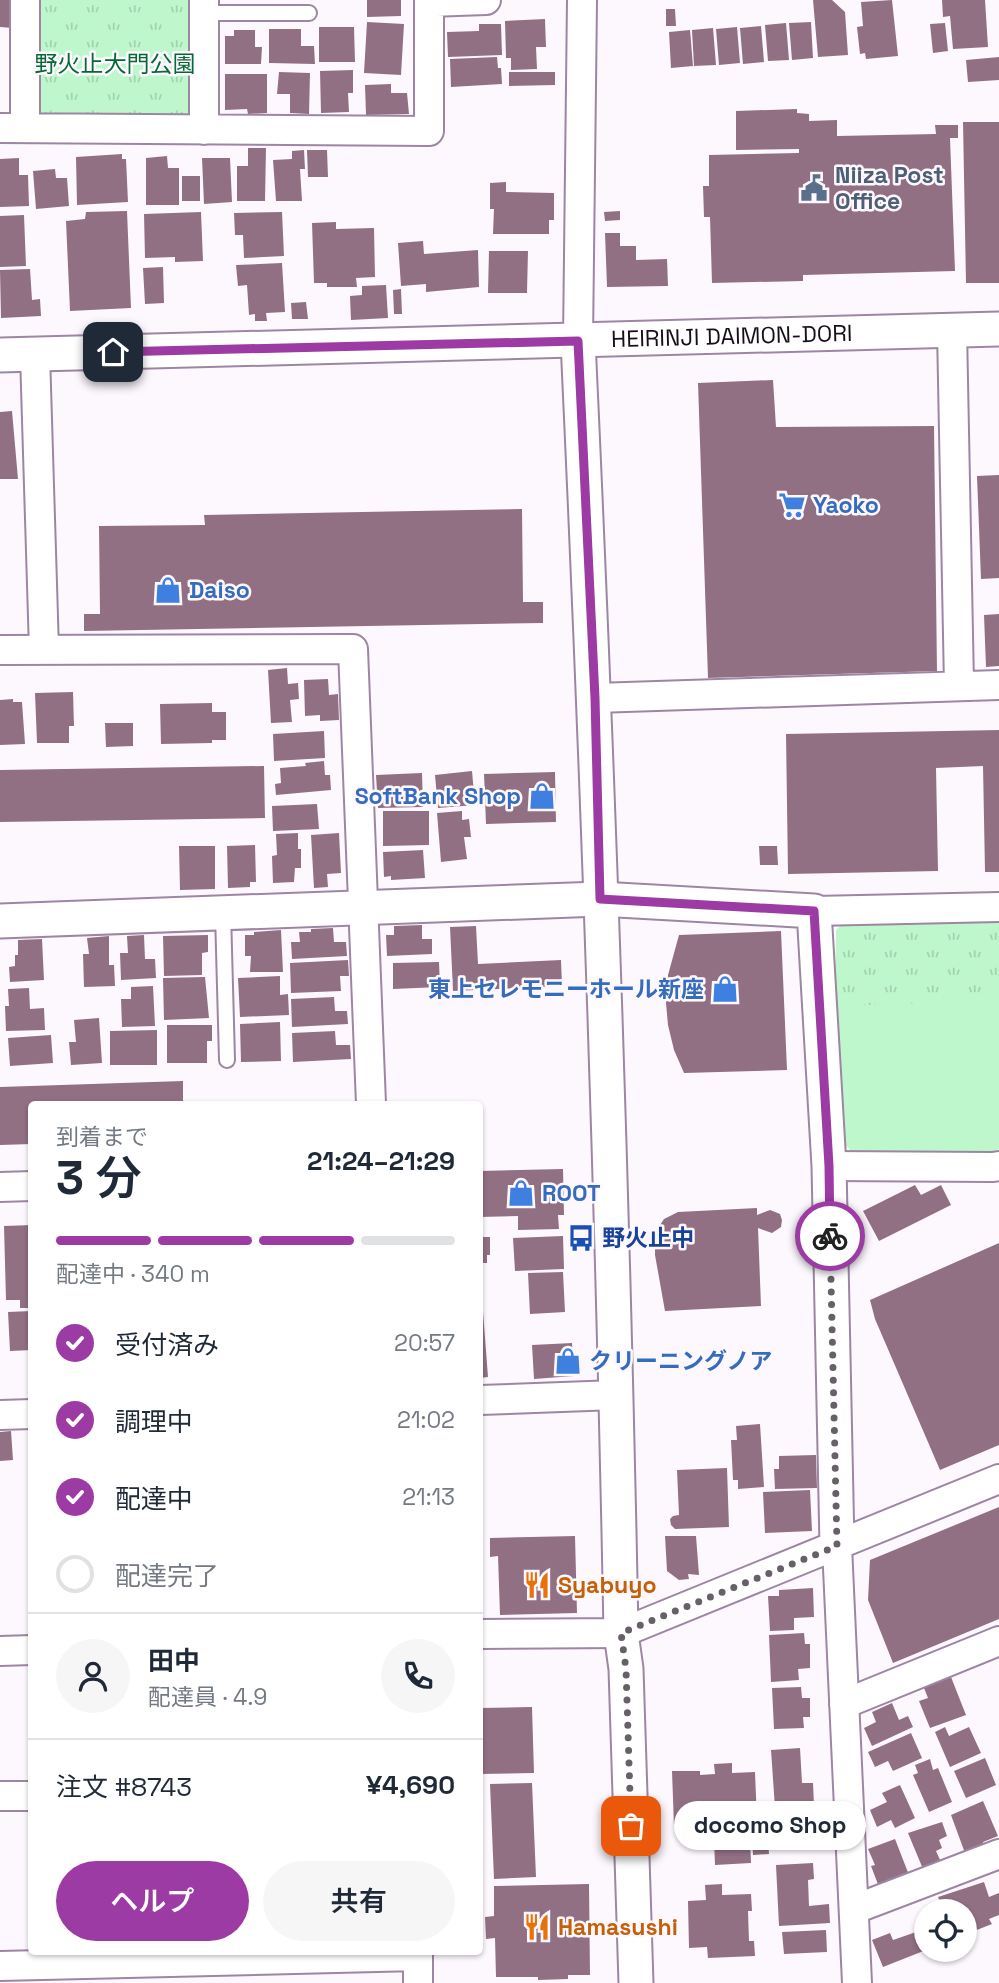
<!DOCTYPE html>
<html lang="ja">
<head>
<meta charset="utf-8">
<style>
  body { margin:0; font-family:"Space Grotesk","Noto Sans JP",sans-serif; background:#f6f6f7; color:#1f2937; height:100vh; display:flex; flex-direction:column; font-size:26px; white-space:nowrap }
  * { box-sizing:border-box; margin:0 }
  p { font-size:23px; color:#747a83 }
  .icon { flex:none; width:38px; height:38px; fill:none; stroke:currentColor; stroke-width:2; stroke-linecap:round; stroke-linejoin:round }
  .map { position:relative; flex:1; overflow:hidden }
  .sheet { position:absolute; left:28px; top:1101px; width:455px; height:854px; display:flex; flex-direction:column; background:#fff; border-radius:7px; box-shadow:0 2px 5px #0004 }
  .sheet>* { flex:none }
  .controls { position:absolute; left:914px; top:1899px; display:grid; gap:14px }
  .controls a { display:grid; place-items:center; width:63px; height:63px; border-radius:50%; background:#fff; box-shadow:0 2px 5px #0004; font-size:35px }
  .pin { position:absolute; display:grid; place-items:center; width:60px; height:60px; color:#fff; margin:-30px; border-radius:14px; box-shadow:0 4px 10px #0006 }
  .courier { position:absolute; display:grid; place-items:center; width:70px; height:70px; margin:-35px; border:5px solid #9c3ba3; border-radius:50%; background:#fff; color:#222; box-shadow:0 2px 9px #0007 }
  .bubble { position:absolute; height:49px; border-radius:24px; background:#fff; box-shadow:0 2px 5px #0004; font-size:23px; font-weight:600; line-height:49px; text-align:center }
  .headline em { font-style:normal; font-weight:600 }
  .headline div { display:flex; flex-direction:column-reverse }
  .headline { display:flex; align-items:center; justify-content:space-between; height:119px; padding:0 28px }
  h1 { font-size:46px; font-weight:600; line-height:52px }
  .bar { display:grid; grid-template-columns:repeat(4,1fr); gap:10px 7px; align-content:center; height:84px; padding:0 28px }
  .bar i { height:9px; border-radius:5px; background:#e0e1e3 }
  .bar .selected { background:#9c3ba3 }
  .bar p { grid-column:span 4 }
  .line { display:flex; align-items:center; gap:18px; padding:0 28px; border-top:2px solid #e0e1e3 }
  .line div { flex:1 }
  .round { display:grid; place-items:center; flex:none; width:74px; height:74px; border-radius:37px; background:#f6f6f7 }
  ol { padding:0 28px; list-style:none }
  li { display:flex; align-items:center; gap:21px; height:77px }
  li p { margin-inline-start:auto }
  li .icon { padding:7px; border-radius:50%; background:#9c3ba3; color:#fff; stroke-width:4 }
  li:last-child { color:#747a83 }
  li i { width:38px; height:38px; border:4px solid #e0e1e3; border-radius:50% }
  .primary-button { display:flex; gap:14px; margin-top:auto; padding:14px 28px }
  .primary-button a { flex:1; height:80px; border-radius:42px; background:#9c3ba3; color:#fff; font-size:28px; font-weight:600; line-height:80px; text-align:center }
  .primary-button a+a { background:#f6f6f7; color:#1f2937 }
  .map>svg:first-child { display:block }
  .grass { fill:url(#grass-tufts) }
  .pitch { fill:#bef7cc }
  .building { fill:#927084 }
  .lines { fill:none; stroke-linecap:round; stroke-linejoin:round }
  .service-casing { stroke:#9d86a3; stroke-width:18 }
  .minor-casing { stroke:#9d86a3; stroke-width:32 }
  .tertiary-casing { stroke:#9d86a3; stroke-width:37 }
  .service { stroke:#fff; stroke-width:14 }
  .minor { stroke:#fff; stroke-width:28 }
  .tertiary { stroke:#fff; stroke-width:33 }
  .done { stroke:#676068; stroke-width:7; stroke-dasharray:0 12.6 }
  .route { stroke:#9c3ba3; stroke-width:9 }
  .labels { text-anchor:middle; stroke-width:5; stroke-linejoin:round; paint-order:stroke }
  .park-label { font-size:23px; fill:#066934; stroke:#fdf8fe }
  .service-label { font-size:23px; font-weight:bold; fill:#4e5e75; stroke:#fdf8fe; text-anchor:start }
  .street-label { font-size:23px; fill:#160e18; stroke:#fdf8fe }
  .shop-label { font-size:23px; font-weight:bold; fill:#366cbe; stroke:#fdf8fe; text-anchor:start }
  .transit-label { font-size:23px; font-weight:bold; fill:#164399; stroke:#fdf8fe; text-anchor:start }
  .food-label { font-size:23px; font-weight:bold; fill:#c56008; stroke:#fdf8fe; text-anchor:start }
</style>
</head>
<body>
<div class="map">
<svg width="999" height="1983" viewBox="0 0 999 1983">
  <defs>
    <pattern id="grass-tufts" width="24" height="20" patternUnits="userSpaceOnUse" patternTransform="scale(1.75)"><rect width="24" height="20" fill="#bef7cc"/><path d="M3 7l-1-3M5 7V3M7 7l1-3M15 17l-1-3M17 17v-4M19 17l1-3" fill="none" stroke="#a3d3ae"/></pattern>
  </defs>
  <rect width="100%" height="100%" fill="#fdf8fe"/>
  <!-- grass -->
  <path class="grass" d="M25,0H204V130L25,128Z
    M999,916V1149L851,1151L835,1006L836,930L847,919Z"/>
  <!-- pitch -->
  <path class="pitch" d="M999,1001V1149L987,1154L851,1151L843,1142L835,1006Z"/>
  <!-- building -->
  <path class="building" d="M0,0H14L13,28L0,27Z
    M367,0H401V16L367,17Z
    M813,0H832L845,12L848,55L818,57Z
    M892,0L898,56L866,59L865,53L860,54L857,27L863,26L861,2Z
    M942,0H985L988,47L953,49L950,16L943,17Z
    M666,9H675L676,26H666Z
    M545,19L546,47H536L537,69L511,70V58H506L505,21Z
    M367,22L404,24L401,75L364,73Z
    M811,22L813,58L792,60L789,23Z
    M786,23L789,60L768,61L765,25Z
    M945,23L948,51L933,53L930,24Z
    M479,24H501L502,55L448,57L447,32L479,31Z
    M761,26L764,62L743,64L740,28Z
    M319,27H354L355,62H319Z
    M737,27L740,63L719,65L716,29Z
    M713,28L716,65L694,66L692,30Z
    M269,29H301V46H314L315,64L269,63Z
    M234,30H255V47H262L261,64H225V36H234Z
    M690,30L693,66L671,68L669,32Z
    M497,57L498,68H501L502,84L451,87L450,59Z
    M999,57V80L968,82L966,60Z
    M353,70V93H348L349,112L321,113L320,71Z
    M279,72L310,73L309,114L290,113V94H277Z
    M509,72H555V85L509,86Z
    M225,74H267V113L248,114L247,109L225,110Z
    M391,84V93H407L409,114L366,115L365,85Z
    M797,109V113L809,114V121L837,120V136L936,134L935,125H958V138H950L955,271L803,275V281L712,283L710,217H704L703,186H709V155L799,153V149L736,150V111Z
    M963,122H999V283H966Z
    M248,148H266L265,201H237V166H248Z
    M304,150L305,169H300L302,201H276L273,160L292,159V151Z
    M307,150H327L328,177H308Z
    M122,154V159H126L128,202L77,205L76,157Z
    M167,156L168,168H179V205H146V158Z
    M19,158V175H28L29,206L0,207V159Z
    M202,158H230L232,202L204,204Z
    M55,169L56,178H67L69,206L36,209L33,171Z
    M182,176H200V201H182Z
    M506,182V192L554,193V220H549V234H493L494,209H490V183Z
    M127,211L131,308L70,311L66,221L85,219L86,212Z
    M620,211V220L605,221L604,212Z
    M201,212L203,261L175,262V257L145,258L144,214Z
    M282,212L284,256L244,258L243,235H235L234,213Z
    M24,215L26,266L0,267V216Z
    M336,222V229L374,228L375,277L356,278L357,287H327V283H314L312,223Z
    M605,233H620V246H636V260L667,259L668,286L607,287Z
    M423,241L424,254L478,250L479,287L426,292V284L401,286L398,243Z
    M489,251H528L527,293H488Z
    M282,263L285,312L266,313L267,321H255V314L249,315L247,285L238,286L236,265Z
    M163,267L164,303L145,304L143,268Z
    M30,269L32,300L40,299L41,316L1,318L0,270Z
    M386,285L388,318L351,320L350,296L362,295V286Z
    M401,289L402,314H394L393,290Z
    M306,302L308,319H292L291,303Z
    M773,380L776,427L934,426L937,671L708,678L698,383Z
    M12,411L18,479H0V412Z
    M999,475V578L981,579L977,476Z
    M522,509L523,602H543V623L84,631V614H100L99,526L205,525L204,515Z
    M999,614V666L986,667L984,615Z
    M287,668L288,684L298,683L299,699L290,700L292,722L271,723L268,670Z
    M328,679L329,695L338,694L339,720L320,721V715L305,716L304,680Z
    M73,692L74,726H69V743H37L35,693Z
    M13,699V702H22L25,744L0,745V700Z
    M212,703V712H226V740H212V743L161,744L160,704Z
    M105,723H133V746L106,747Z
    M999,730V872H985L983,766L936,768L938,871L788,874L786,734Z
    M324,731L325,758L274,761L273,734Z
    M324,761L325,775H330L331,790L276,795L275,784L281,783L280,768L306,766L305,763Z
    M264,766L265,818L0,822V770Z
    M472,771L475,805L438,808L435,775Z
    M555,772L556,822L486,824L484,774Z
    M422,773L423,807L378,808L376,775Z
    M317,804L319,829L273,831L272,806Z
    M383,811H429V845L383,846Z
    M462,811V820L469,819L471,837H464L467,859L441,862L437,813Z
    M298,833V849H301V868H295L294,882L273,883L272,856L277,855L276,834Z
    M339,833L341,873L327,874L328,887L314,888L311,835Z
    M255,845L256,882H250V887L228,888L227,846Z
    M179,846H215V889L180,890Z
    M759,846H777L778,865H760Z
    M423,850L425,878L391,880V876L384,877L383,852Z
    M422,925V939H432V954L387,956L386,935H394V926Z
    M476,926L478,964L561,960L562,986L453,991L450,927Z
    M333,928L334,942H346L347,956L292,959L291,942H300L299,932H311V929Z
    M281,930L283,972H250L251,956H245V935H254V932Z
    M781,931L787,1070L684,1073L674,1050L668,1025L666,1003L668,975L679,935Z
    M144,935L145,959H155L156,978L121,980L120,953H128L127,936Z
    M208,935V952L202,953V975L164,976L163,936Z
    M109,936V965H114L115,986L84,987L83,954H89L87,938Z
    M42,939L44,980L10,982L9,967L15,966V955H18V940Z
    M348,960L349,976H340L341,991L291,993L290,963Z
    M439,962L440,987L393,989V963Z
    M280,976V995L288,994L289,1015L240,1017L238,978Z
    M205,977L209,1018L164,1020L163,978Z
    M153,986L155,1026L122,1027L121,999H131V987Z
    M29,988L30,1009L44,1008L45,1030L6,1031L5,1006H9L8,989Z
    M334,997L335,1011H347L348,1024L292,1027L291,999Z
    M99,1018L102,1063L71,1065L69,1042H76L74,1020Z
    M280,1022L281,1061L241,1062L240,1024Z
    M167,1025H212V1041H207V1063H167Z
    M157,1030V1065H110V1031Z
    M335,1031L336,1045H350L351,1059L293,1062L292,1033Z
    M51,1035L53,1063L10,1066L8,1038Z
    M183,1081V1104H32V1144L0,1145V1087Z
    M563,1169L564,1215H558L559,1229L518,1230V1216L480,1217V1171Z
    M915,1185L921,1195L941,1185L951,1205L879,1241L863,1211Z
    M757,1208V1215L770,1210L780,1214L782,1220L781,1227L772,1233L758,1228L761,1306L665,1311L655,1255V1239L658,1228L664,1219L678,1212Z
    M32,1225V1308H20V1300H6L4,1226Z
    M563,1236L564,1269L515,1271L513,1238Z
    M480,1237H490V1255H487V1263H480Z
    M999,1243V1445L940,1470L875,1319L870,1300Z
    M563,1272L565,1312L530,1314L528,1273Z
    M32,1311V1350L10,1351L8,1312Z
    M480,1312H483L488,1377L480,1378Z
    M572,1343L574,1376L534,1379L532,1345Z
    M760,1424L764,1487L738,1489V1480H733L731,1440H737L736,1426Z
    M11,1431L13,1460L0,1461V1432Z
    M816,1455L817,1488L775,1489L774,1469H779V1456Z
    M727,1468L729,1527L675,1529L671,1525L670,1519L673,1516L679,1515L677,1470Z
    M810,1490L812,1531L765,1533L763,1492Z
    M999,1507V1619L893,1663L868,1600L870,1560Z
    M575,1536L577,1613L500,1615L498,1556L490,1557V1538Z
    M665,1536H696L699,1575L688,1574L689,1579L679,1580L667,1571Z
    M813,1588L814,1617L794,1618V1630L770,1631L768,1596H779V1590Z
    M804,1633L805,1644H810V1668L798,1669L799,1680L771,1682L769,1635Z
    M951,1677L966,1715L930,1728L919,1701L928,1698L924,1688Z
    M801,1687L802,1698H810V1717H803L804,1728L774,1729L772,1688Z
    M892,1703L899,1720L908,1716L913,1727L872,1746L864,1728L876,1722L872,1712Z
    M532,1707L534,1773L480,1774V1708Z
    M945,1727L949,1736L969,1727L981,1753L950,1767L935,1732Z
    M911,1733L922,1758L893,1771L888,1761L875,1767L868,1752Z
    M800,1748L802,1783H813L814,1805L775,1808L771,1750Z
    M985,1758L996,1785L966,1798L954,1771Z
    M930,1759L933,1770L938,1768L952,1802L929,1812L913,1775L918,1773L915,1765Z
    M732,1763V1773L755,1772L757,1821L736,1822V1835L707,1836V1824L674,1826L672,1771H700V1775L715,1774L714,1764Z
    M532,1783L536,1877L494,1879L490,1784Z
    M900,1785L915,1818L895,1828L891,1820L877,1827L870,1810L887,1802L882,1793Z
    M983,1801L998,1836L983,1842L984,1845L965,1853L951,1815Z
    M800,1817L801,1850H778V1818Z
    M942,1822L947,1836L939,1840L942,1848L936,1851L941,1862L923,1869L908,1833Z
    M750,1839L751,1863L715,1865L714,1840Z
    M768,1839L769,1854L753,1855L752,1840Z
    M895,1839L909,1875L879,1887L871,1866L875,1865L868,1849Z
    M813,1863L814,1879L808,1880L809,1906L829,1904L830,1923L779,1926L776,1865Z
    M984,1882L989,1897L999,1893V1915L989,1919L992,1924L964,1935V1911H936L933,1905L940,1902L938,1897Z
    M589,1884L590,1975H568V1979L538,1980V1977H496L495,1938L486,1939L485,1917L494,1916V1886Z
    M722,1884V1895L751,1894L752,1911H748L749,1941H754L755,1956L708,1958L707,1947L689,1948L688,1901L706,1900L705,1885Z
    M926,1920V1950L883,1967L872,1940L890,1933L893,1940L919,1931L916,1924Z
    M826,1930L827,1952L784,1954L782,1932Z"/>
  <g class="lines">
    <defs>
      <path id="service" d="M204,13H309
        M223,913L227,1060"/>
      <path id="minor" d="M204,0V130
        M0,128L429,131V2L486,0
        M25,128V0
        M952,330L959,685
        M578,341L582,0
        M35,354L44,650
        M0,650L353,649L371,1104
        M595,698L999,685
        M814,911L999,907
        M829,1166L993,1167L999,1166
        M0,1187L32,1186
        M480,1400L616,1395
        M0,1415L32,1414
        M837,1546L857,1983
        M480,1634L621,1633L999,1479
        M0,1651L32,1650
        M844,1704L999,1641
        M0,1796H32
        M855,1909L999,1854
        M418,1951V1983
        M0,1966L418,1956"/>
      <g id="tertiary">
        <path d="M578,341C598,771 613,1202 621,1633L626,1669L636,1983"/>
        <path id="s1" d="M0,355L999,329"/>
        <path d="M0,921L600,899L814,911L829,1166L837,1546"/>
      </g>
    </defs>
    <!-- service casing -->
    <use href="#service" class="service-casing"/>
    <!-- minor casing -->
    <use href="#minor" class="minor-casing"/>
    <!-- tertiary casing -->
    <use href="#tertiary" class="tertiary-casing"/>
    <!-- service -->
    <use href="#service" class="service"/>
    <!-- minor -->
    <use href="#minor" class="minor"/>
    <!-- tertiary -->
    <use href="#tertiary" class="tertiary"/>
  </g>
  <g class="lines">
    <!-- done -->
    <path class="done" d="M631,1826L626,1669L621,1633L837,1546L830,1236"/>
    <!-- route -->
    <path class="route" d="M113,352L578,341L595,698L600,899L814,911L829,1166L830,1236"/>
  </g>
  <!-- icons -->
  <defs>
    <symbol id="civic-bare" viewBox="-9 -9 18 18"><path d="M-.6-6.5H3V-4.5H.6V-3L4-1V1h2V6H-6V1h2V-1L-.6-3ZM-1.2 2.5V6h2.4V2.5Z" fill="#5c6f8a" stroke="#fdf8fe" stroke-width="2.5" paint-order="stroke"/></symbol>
    <symbol id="supermarket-bare" viewBox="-9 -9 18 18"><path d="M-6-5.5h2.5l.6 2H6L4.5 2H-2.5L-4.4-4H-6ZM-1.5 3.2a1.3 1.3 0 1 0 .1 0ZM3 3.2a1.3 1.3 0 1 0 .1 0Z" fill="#3f7fe0" stroke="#fdf8fe" stroke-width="2.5" paint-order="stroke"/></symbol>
    <symbol id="shop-bare" viewBox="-9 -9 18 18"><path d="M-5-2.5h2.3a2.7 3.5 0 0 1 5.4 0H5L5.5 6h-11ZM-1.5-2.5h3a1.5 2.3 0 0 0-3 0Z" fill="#3f7fe0" stroke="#fdf8fe" stroke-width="2.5" paint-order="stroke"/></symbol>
    <symbol id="bus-bare" viewBox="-9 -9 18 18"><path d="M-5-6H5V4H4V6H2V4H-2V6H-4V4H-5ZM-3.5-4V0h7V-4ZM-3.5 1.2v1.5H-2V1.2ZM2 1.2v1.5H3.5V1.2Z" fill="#1a4fb4" stroke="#fdf8fe" stroke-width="2.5" paint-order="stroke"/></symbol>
    <symbol id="restaurant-bare" viewBox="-9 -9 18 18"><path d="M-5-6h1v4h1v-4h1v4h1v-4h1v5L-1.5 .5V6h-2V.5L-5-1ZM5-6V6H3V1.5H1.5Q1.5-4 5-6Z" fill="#e8710a" stroke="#fdf8fe" stroke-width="2.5" paint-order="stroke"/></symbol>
  </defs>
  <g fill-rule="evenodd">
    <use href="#civic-bare" x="795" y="169" width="38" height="38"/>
    <use href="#supermarket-bare" x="773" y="486" width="38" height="38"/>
    <use href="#shop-bare" x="149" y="571" width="38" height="38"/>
    <use href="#shop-bare" x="523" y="777" width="38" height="38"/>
    <use href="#shop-bare" x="706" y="970" width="38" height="38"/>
    <use href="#shop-bare" x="502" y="1174" width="38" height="38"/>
    <use href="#bus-bare" x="562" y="1219" width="38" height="38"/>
    <use href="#shop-bare" x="549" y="1342" width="38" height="38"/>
    <use href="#restaurant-bare" x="518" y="1566" width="38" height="38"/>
    <use href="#restaurant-bare" x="518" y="1908" width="38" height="38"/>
  </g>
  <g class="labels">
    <!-- park labels -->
    <g class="park-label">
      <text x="115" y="72">野火止大門公園</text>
    </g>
    <!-- service labels -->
    <g class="service-label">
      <text x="835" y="183">Niiza Post<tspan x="835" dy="26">Office</tspan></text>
    </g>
    <!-- street labels -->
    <g class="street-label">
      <text dy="8" stroke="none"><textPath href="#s1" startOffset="732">HEIRINJI DAIMON-DORI</textPath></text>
    </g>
    <!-- shop labels -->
    <g class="shop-label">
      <text x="813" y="513">Yaoko</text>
      <text x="189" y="598">Daiso</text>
      <text x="521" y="804" text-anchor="end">SoftBank Shop</text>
      <text x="704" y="997" text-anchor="end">東上セレモニーホール新座</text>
      <text x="542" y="1201">ROOT</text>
      <text x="589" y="1369">クリーニングノア</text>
    </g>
    <!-- transit labels -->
    <g class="transit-label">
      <text x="602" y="1246">野火止中</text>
    </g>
    <!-- food labels -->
    <g class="food-label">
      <text x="558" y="1593">Syabuyo</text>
      <text x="558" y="1935">Hamasushi</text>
    </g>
  </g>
</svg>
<div class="controls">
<a><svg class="icon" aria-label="locate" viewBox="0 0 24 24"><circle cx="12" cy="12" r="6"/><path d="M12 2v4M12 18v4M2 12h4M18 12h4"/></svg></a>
</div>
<div class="pin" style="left:631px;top:1826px;background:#ea580c"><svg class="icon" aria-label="bag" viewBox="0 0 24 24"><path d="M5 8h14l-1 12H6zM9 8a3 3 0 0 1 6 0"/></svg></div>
<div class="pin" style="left:113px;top:352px;background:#1f2937"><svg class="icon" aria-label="home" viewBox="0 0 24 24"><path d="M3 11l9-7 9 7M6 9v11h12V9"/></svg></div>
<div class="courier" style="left:830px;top:1236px"><svg class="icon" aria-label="bike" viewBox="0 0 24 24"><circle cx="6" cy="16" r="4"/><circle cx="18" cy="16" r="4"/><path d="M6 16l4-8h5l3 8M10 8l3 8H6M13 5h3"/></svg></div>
<div class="bubble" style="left:674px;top:1801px;width:192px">docomo Shop</div>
<section class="sheet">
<div class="headline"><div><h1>3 分</h1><p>到着まで</p></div><em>21:24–21:29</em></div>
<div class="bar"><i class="selected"></i><i class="selected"></i><i class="selected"></i><i></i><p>配達中 · 340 m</p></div>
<ol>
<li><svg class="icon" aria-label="check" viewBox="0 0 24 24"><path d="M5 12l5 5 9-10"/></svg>受付済み<p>20:57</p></li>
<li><svg class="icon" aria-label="check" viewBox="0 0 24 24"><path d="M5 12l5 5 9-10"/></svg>調理中<p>21:02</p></li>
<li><svg class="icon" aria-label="check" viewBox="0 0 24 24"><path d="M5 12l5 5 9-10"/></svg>配達中<p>21:13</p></li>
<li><i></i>配達完了</li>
</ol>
<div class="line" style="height:126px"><a class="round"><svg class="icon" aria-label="person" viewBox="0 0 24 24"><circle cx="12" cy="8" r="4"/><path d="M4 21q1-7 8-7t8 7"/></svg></a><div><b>田中</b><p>配達員 · 4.9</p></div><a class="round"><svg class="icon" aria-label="phone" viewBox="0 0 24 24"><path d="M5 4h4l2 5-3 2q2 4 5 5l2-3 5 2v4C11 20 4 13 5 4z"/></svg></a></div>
<div class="line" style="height:91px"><div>注文 #8743</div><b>¥4,690</b></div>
<div class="primary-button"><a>ヘルプ</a><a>共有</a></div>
</section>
</div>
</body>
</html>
